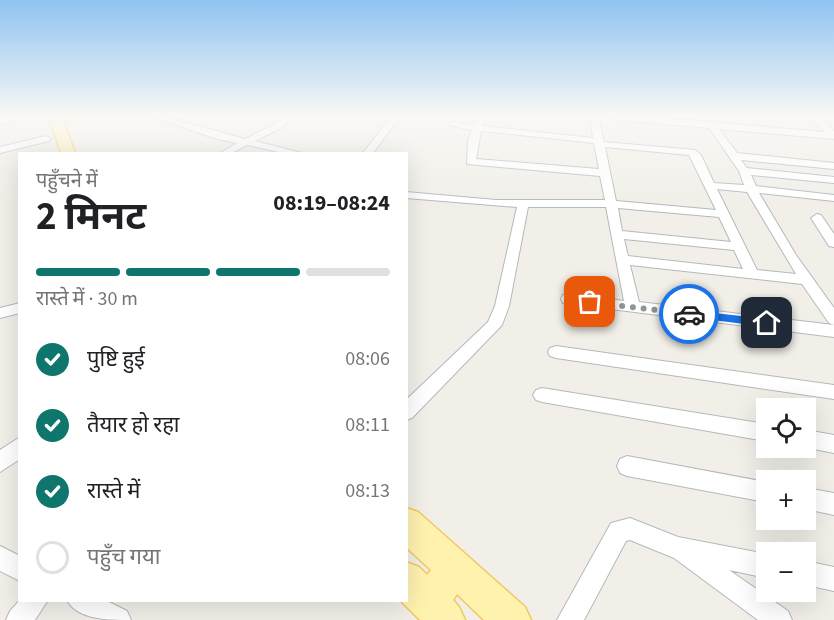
<!DOCTYPE html>
<html lang="hi">
<head>
<meta charset="utf-8">
<style>
  body { margin:0; font-family:"Source Sans 3","Noto Sans Devanagari",sans-serif; background:#f2f2f2; color:#202124; height:100vh; display:flex; flex-direction:column; font-size:22px; white-space:nowrap }
  * { box-sizing:border-box; margin:0 }
  p { font-size:20px; color:#757577 }
  .icon { flex:none; width:33px; height:33px; fill:none; stroke:currentColor; stroke-width:2; stroke-linecap:round; stroke-linejoin:round }
  .map { position:relative; flex:1; overflow:hidden }
  .drawer { position:absolute; left:18px; top:152px; width:390px; height:450px; display:flex; flex-direction:column; background:#fff; border-radius:0px; box-shadow:0 6px 24px #0002 }
  .drawer>* { flex:none }
  .tools { position:absolute; left:756px; top:398px; display:grid; gap:12px }
  .tools a { display:grid; place-items:center; width:60px; height:60px; border-radius:0px; background:#fff; box-shadow:0 6px 24px #0002; font-size:30px }
  .pin { position:absolute; display:grid; place-items:center; width:51px; height:51px; color:#fff; margin:-26px; border-radius:12px; box-shadow:0 3px 9px #0006 }
  .courier { position:absolute; display:grid; place-items:center; width:60px; height:60px; margin:-30px; border:4px solid #1a73e8; border-radius:50%; background:#fff; color:#222; box-shadow:0 2px 8px #0007 }
  .headline em { font-style:normal; font-weight:700 }
  .headline div { display:flex; flex-direction:column-reverse }
  .headline { display:flex; align-items:center; justify-content:space-between; height:102px; padding:0 18px }
  h1 { font-size:39px; font-weight:700; line-height:45px }
  .bar { display:grid; grid-template-columns:repeat(4,1fr); gap:9px 6px; align-content:center; height:72px; padding:0 18px }
  .bar i { height:8px; border-radius:4px; background:#e0e0e0 }
  .bar .selected { background:#0f766e }
  .bar p { grid-column:span 4 }
  ol { padding:0 18px; list-style:none }
  li { display:flex; align-items:center; gap:18px; height:66px }
  li p { margin-inline-start:auto }
  li .icon { padding:6px; border-radius:50%; background:#0f766e; color:#fff; stroke-width:4 }
  li:last-child { color:#757577 }
  li i { width:33px; height:33px; border:3px solid #e0e0e0; border-radius:50% }
  .map>svg:first-child { display:block }
  .lines { fill:none; stroke-linecap:round; stroke-linejoin:round }
  .minor-casing { stroke:#b5b8bc; stroke-width:2 }
  .primary-casing { stroke:#f2c960; stroke-width:3 }
  .minor { fill:#fff; fill-rule:evenodd }
  .primary { fill:#fff2af; fill-rule:evenodd }
  .route { fill:#1a73e8 }
  .done { stroke:#929495; stroke-width:6; stroke-dasharray:0 10.8 }
</style>
</head>
<body>
<div class="map">
<svg width="834" height="620" viewBox="0 0 834 620">
  <rect width="100%" height="100%" fill="#f1efe8"/>
  <g class="lines">
    <defs>
      <path id="minor" d="M11,117H28L0,125V119Z
        M153,117H166L245,139L275,124L282,117H291L281,128L255,141L302,153H283L247,145L232,153H220L237,143L217,139Z
        M391,117H400L373,153H363Z
        M477,117H485L482,126L593,138L590,117H598L604,142L695,150L701,155L714,183L744,185L739,171L709,128L617,120L613,117H649L825,132L810,117H819L834,131V139L719,129L737,153L834,163V169L741,160L747,168L834,177V183L751,175L756,186L834,195V201L759,193L796,255L834,308V325L829,323L802,284L630,265L639,302L834,325V337L563,303L561,299L563,295L568,294L624,301L606,207H528L509,306L502,325L412,418L406,420V400L488,322L495,306L517,207L406,198V192L496,200H605L600,176L467,164L468,140L472,130L448,125L452,122L474,125ZM481,131L594,143L599,169L476,159ZM605,147L689,155L716,210L616,201ZM717,189L747,192L796,274L757,270ZM618,208L719,217L731,242L622,231ZM624,239L734,250L743,269L628,256Z
        M46,136L51,139L49,141L0,153V147Z
        M817,214L821,215L834,234V247L829,246L811,218Z
        M20,303V313L0,318V308Z
        M556,346L834,385V399L556,358L550,356L548,352L550,348Z
        M542,388L766,424V441L542,402L536,400L533,395L536,390Z
        M806,430L834,435V453L804,447Z
        M20,437V459L0,472V450Z
        M627,456L766,482V502L627,476L620,473L617,466L620,459Z
        M806,488L834,493V515L806,509Z
        M630,518L678,537L766,554V578L729,570L788,611L792,620H758L674,558L630,540L626,541L584,620H557L611,523Z
        M0,546L20,556V581L0,571Z
        M806,561L834,567V591L806,585Z
        M20,600H48L35,620H6L10,611Z
        M67,600H105L127,611L131,620C109,620 77,620 67,600Z"/>
      <path id="primary" d="M49,117H62L75,153H61Z
        M406,508L418,512L525,607L531,620H484L457,594L453,600L459,607L465,620H420L400,600H406V562L419,567L427,575L431,570L406,547Z"/>
    </defs>
    <!-- minor casing -->
    <use href="#minor" class="minor-casing"/>
    <!-- primary casing -->
    <use href="#primary" class="primary-casing"/>
    <!-- minor -->
    <use href="#minor" class="minor"/>
    <!-- primary -->
    <use href="#primary" class="primary"/>
  </g>
  <!-- sky -->
  <linearGradient id="sky" x2="0" y2="1"><stop stop-color="#8fc3f1"/><stop offset="0.57" stop-color="#f9f8f5"/><stop offset="1" stop-color="#f9f8f5" stop-opacity="0"/></linearGradient>
  <rect width="834" height="204" fill="url(#sky)"/>
  <!-- route -->
  <path class="route" d="M689,310L767,319L772,323L767,327L689,317L684,314Z"/>
  <g class="lines">
    <!-- done -->
    <path class="done" d="M590,302L689,314"/>
  </g>
</svg>
<div class="tools">
<a><svg class="icon" aria-label="locate" viewBox="0 0 24 24"><circle cx="12" cy="12" r="6"/><path d="M12 2v4M12 18v4M2 12h4M18 12h4"/></svg></a>
<a>+</a>
<a>−</a>
</div>
<div class="pin" style="left:590px;top:302px;background:#ea580c"><svg class="icon" aria-label="bag" viewBox="0 0 24 24"><path d="M5 8h14l-1 12H6zM9 8a3 3 0 0 1 6 0"/></svg></div>
<div class="pin" style="left:767px;top:323px;background:#1f2937"><svg class="icon" aria-label="home" viewBox="0 0 24 24"><path d="M3 11l9-7 9 7M6 9v11h12V9"/></svg></div>
<div class="courier" style="left:689px;top:314px"><svg class="icon" aria-label="car" viewBox="0 0 24 24"><path d="M5 17H2v-5l4-1 3-4h7l3 4 3 1v5h-3M9 17h6M6 11h13"/><circle cx="7" cy="17" r="2"/><circle cx="17" cy="17" r="2"/></svg></div>
<section class="drawer">
<div class="headline"><div><h1>2 मिनट</h1><p>पहुँचने में</p></div><em>08:19–08:24</em></div>
<div class="bar"><i class="selected"></i><i class="selected"></i><i class="selected"></i><i></i><p>रास्ते में · 30 m</p></div>
<ol>
<li><svg class="icon" aria-label="check" viewBox="0 0 24 24"><path d="M5 12l5 5 9-10"/></svg>पुष्टि हुई<p>08:06</p></li>
<li><svg class="icon" aria-label="check" viewBox="0 0 24 24"><path d="M5 12l5 5 9-10"/></svg>तैयार हो रहा<p>08:11</p></li>
<li><svg class="icon" aria-label="check" viewBox="0 0 24 24"><path d="M5 12l5 5 9-10"/></svg>रास्ते में<p>08:13</p></li>
<li><i></i>पहुँच गया</li>
</ol>
</section>
</div>
</body>
</html>
